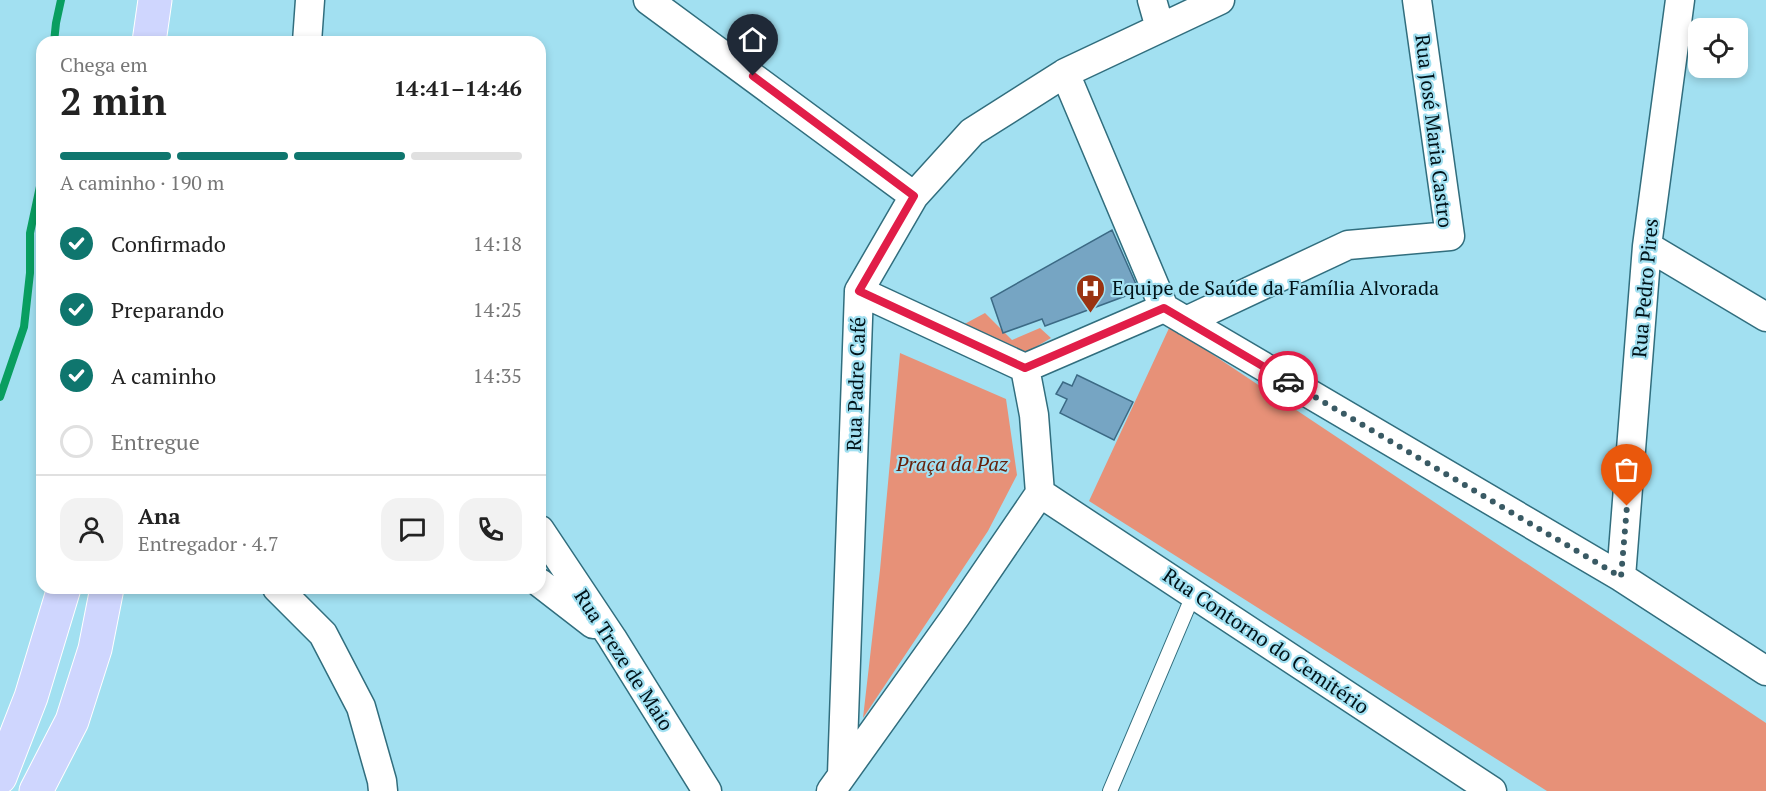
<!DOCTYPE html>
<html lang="pt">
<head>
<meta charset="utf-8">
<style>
  body { margin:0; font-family:"PT Serif",serif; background:#f2f2f2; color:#222; height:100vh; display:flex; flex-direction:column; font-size:22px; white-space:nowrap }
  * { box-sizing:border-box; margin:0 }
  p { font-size:20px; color:#767676 }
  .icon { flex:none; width:33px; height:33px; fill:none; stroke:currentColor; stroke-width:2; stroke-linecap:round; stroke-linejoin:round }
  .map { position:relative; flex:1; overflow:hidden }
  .panel { position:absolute; left:36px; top:36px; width:510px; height:558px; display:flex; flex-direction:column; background:#fff; border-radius:18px; box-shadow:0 3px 9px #0003 }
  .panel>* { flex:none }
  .buttons { position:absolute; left:1688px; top:18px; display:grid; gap:12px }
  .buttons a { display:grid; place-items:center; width:60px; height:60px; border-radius:12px; background:#fff; box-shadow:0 3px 9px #0003; font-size:30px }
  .pin { position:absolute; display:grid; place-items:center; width:51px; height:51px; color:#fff; margin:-62px -26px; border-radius:50% 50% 50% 0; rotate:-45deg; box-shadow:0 0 6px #0007 }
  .pin .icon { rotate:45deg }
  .courier { position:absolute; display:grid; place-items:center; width:60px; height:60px; margin:-30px; border:4px solid #e11d48; border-radius:50%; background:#fff; color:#222; box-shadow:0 2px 8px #0007 }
  .headline em { font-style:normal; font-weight:800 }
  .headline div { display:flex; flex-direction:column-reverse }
  .headline { display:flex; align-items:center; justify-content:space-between; height:102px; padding:0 24px }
  h1 { font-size:39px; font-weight:800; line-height:45px }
  .bar { display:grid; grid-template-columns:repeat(4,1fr); gap:9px 6px; align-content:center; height:72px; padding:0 24px }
  .bar i { height:8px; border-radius:4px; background:#e0e0e0 }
  .bar .active { background:#0f766e }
  .bar p { grid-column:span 4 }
  .line { display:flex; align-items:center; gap:15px; padding:0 24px; border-top:2px solid #e0e0e0 }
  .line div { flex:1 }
  .round { display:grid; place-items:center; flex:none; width:63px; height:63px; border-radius:18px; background:#f2f2f2 }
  ol { padding:0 24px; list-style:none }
  li { display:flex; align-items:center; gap:18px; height:66px }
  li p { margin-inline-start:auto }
  li .icon { padding:6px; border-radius:50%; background:#0f766e; color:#fff; stroke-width:4 }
  li:last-child { color:#767676 }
  li i { width:33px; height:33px; border:3px solid #e0e0e0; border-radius:50% }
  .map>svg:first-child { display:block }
  .green { fill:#e79178 }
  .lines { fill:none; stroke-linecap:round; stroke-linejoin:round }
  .stream { stroke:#099e60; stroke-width:8 }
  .building { fill:#76a5c3; stroke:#3c6a85; stroke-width:1.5 }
  .lane-casing { stroke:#316e7e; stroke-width:16 }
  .street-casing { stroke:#316e7e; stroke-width:31 }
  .primary-casing { stroke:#fff; stroke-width:35 }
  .lane { stroke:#fff; stroke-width:14 }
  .street { stroke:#fff; stroke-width:28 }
  .primary { stroke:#cfd6fe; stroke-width:33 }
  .done { stroke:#395a64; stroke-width:6; stroke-dasharray:0 10.8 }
  .route { stroke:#e11d48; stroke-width:8 }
  .labels { text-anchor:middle; stroke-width:4.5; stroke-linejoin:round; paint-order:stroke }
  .street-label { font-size:20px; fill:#001218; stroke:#a2e0f1 }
  .poi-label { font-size:20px; fill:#001218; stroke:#a2e0f1; text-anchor:start }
  .park-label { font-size:20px; font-style:italic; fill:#67210b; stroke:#a2e0f1 }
</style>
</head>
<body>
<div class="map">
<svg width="1766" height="791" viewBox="0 0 1766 791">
  <rect width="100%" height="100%" fill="#a2e0f1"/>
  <!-- green -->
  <path class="green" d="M985,313L1012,340L1040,328L1051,338L1022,355L959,327Z
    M1170,326L1766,723V791H1547L1089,501Z
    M900,353L1006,399L1017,475L988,531L863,718L880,570Z"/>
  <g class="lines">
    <!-- stream -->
    <path class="stream" d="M54,42L56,23L61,0
      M0,397L24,327L30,273V233L42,177"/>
  </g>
  <!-- building -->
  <path class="building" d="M1112,230L1139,291L1045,326L1042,319L1003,333L991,298Z
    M1077,375L1133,402L1114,440L1060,413L1067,399L1056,394L1063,382L1072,386Z"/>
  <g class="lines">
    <defs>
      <path id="lane" d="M1110,791L1194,593"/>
      <path id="street" d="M648,0L914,196
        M1152,0L1160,28
        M307,42L310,0
        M1065,73L1164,308
        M1647,246L1766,317
        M859,291L1025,368
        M1186,321L1348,245L1450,236L1417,0
        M1025,368L1164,308L1621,577L1766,671
        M1025,368L1034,415L1040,493
        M1040,493L1492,791
        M540,530L612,638L707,791
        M1621,577L1647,246L1680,0
        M540,583L593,624
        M277,588L323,634L361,707L382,781L383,791
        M842,774L859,291L914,196L972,132L1065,73L1220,0
        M831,791L956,616L1040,493"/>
      <path id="primary" d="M149,42L155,0
        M0,777L31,697L64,588
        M36,791L72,721L95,649L107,588"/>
    </defs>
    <!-- lane casing -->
    <use href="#lane" class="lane-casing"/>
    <!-- street casing -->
    <use href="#street" class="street-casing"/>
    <!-- primary casing -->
    <use href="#primary" class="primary-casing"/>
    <!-- lane -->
    <use href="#lane" class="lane"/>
    <!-- street -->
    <use href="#street" class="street"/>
    <!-- primary -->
    <use href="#primary" class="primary"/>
  </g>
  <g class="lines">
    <!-- done -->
    <path class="done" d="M1288,381L1621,577L1627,506"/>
    <!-- route -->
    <path class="route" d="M753,76L914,196L859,291L1025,368L1164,308L1288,381"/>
  </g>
  <!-- icons -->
  <defs>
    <symbol id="hospital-pin" viewBox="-11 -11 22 30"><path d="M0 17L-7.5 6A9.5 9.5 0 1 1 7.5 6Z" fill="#9a3312" stroke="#a2e0f1"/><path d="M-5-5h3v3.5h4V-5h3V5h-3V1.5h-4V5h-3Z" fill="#fff"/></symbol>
  </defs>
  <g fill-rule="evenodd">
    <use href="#hospital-pin" x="1074" y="272" width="33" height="45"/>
  </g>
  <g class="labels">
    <!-- street labels -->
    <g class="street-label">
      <text transform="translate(1434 131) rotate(83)" y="7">Rua José Maria Castro</text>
      <text transform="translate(1645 288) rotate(-85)" y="7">Rua Pedro Pires</text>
      <text transform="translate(856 384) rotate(-88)" y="7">Rua Padre Café</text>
      <text transform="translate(1266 641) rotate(34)" y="7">Rua Contorno do Cemitério</text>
      <text transform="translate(624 660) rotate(57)" y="7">Rua Treze de Maio</text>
    </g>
    <!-- poi labels -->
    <g class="poi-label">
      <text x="1112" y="295">Equipe de Saúde da Família Alvorada</text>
    </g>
    <!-- park labels -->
    <g class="park-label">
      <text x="952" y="471">Praça da Paz</text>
    </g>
  </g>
</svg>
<div class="buttons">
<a><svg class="icon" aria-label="locate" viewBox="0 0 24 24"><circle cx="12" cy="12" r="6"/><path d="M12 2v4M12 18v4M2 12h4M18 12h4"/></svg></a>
</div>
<div class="pin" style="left:1627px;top:506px;background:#ea580c"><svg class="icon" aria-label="bag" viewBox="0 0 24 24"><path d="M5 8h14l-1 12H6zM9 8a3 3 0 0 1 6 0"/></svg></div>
<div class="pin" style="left:753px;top:76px;background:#1f2937"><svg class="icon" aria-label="home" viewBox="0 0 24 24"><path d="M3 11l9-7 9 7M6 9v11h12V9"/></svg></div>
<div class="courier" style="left:1288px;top:381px"><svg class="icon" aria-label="car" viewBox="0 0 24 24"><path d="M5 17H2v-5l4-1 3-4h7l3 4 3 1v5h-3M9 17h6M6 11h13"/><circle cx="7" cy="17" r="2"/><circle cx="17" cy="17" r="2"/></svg></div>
<section class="panel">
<div class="headline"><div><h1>2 min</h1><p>Chega em</p></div><em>14:41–14:46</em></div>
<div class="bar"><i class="active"></i><i class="active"></i><i class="active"></i><i></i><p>A caminho · 190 m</p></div>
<ol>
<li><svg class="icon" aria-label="check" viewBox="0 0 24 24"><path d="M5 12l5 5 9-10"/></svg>Confirmado<p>14:18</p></li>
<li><svg class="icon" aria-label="check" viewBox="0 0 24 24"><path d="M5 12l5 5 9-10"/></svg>Preparando<p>14:25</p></li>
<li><svg class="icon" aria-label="check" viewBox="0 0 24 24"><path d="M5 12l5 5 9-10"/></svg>A caminho<p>14:35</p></li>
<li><i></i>Entregue</li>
</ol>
<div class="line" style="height:108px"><a class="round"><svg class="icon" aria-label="person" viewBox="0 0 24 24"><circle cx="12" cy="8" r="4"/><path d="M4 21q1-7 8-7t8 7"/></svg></a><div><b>Ana</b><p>Entregador · 4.7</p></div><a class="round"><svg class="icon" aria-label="chat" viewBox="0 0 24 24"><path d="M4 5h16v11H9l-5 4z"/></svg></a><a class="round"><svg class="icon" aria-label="phone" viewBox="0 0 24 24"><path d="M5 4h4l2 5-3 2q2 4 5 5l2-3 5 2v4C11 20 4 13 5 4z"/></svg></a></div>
</section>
</div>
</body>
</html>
